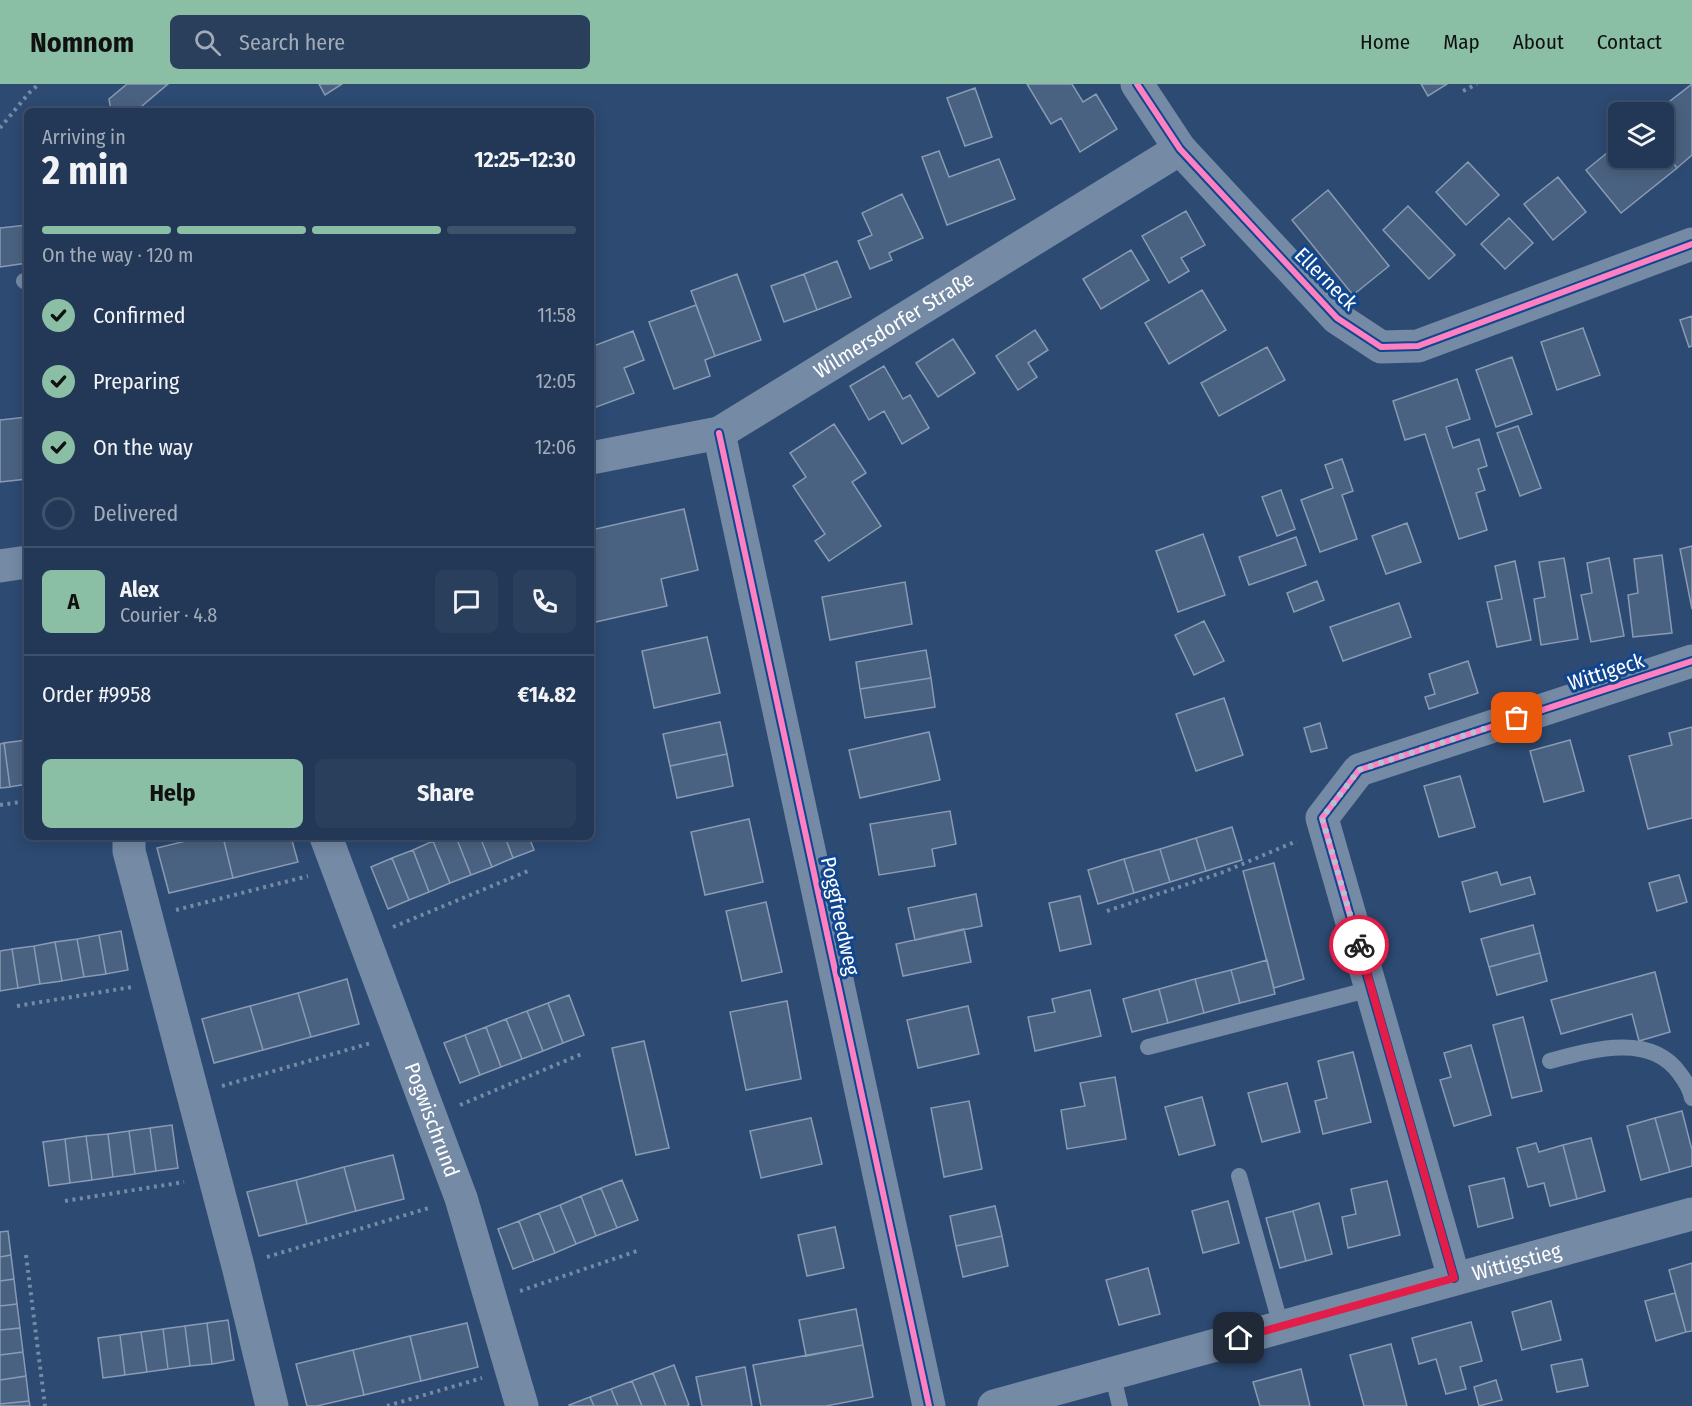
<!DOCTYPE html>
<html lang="en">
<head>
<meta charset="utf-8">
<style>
  body { margin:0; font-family:"Fira Sans Condensed",sans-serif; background:#2a3f5c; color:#f1f3f6; height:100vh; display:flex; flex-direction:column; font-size:22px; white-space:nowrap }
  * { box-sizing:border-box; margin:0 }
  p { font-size:20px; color:#a2acb9 }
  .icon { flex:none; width:33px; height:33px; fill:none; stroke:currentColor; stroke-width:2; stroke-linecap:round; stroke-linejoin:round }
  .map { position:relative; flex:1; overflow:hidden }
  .drawer { position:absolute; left:24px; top:24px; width:570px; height:732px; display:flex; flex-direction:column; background:#223856; border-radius:9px; box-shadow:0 3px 15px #0003,0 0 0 2px #3f526c }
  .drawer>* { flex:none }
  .fabs { position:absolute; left:1608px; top:18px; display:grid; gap:12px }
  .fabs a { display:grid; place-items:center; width:66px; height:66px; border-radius:9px; background:#223856; box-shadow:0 3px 15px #0003,0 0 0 2px #3f526c; font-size:30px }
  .pin { position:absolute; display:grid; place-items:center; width:51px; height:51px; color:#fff; margin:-26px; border-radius:12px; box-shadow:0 3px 9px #0006 }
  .courier { position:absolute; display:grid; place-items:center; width:60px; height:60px; margin:-30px; border:4px solid #e11d48; border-radius:50%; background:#fff; color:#222; box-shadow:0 2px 8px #0007 }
  .headline em { font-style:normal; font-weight:700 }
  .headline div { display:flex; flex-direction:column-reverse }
  .headline { display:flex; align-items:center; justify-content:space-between; height:102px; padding:0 18px }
  h1 { font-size:39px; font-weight:700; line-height:45px }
  .bar { display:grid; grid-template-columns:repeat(4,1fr); gap:9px 6px; align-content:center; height:72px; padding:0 18px }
  .bar i { height:8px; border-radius:4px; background:#3f526c }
  .bar .on { background:#8abfa5 }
  .bar p { grid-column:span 4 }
  .line { display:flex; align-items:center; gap:15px; padding:0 18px; border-top:2px solid #3f526c }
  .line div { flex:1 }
  .round { display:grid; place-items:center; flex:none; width:63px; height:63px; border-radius:9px; background:#2a3f5c }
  ol { padding:0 18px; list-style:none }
  li { display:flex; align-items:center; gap:18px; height:66px }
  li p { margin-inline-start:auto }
  li .icon { padding:6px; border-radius:50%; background:#8abfa5; color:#111; stroke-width:4 }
  li:last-child { color:#a2acb9 }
  li i { width:33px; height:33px; border:3px solid #3f526c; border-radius:50% }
  .primary-button { display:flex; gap:12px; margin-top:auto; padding:12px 18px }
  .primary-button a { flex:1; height:69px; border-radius:9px; background:#8abfa5; color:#111; font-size:24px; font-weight:700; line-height:69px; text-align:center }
  .primary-button a+a { background:#2a3f5c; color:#f1f3f6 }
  header { display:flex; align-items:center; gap:36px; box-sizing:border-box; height:84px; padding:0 30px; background:#8abfa5; color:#111 }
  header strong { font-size:28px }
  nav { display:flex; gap:33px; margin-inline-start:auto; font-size:21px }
  .search { width:420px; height:54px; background:#2a3f5c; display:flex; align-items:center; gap:15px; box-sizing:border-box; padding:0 21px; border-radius:9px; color:#a2acb9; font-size:22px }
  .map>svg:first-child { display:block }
  .building { fill:#4a6281; stroke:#899bb4; stroke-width:1.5 }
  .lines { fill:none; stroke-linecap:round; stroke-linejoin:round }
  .path { stroke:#748aa5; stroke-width:4; stroke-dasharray:3 4.5; stroke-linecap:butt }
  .lane { stroke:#748aa5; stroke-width:16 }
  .street { stroke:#748aa5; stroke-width:33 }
  .cycleway-casing { stroke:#10458f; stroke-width:10 }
  .cycleway { stroke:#ff80c0; stroke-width:6 }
  .done { stroke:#b6c0ce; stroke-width:6; stroke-dasharray:0 10.8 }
  .route { stroke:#e11d48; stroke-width:8 }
  .labels { text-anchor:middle; stroke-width:6; stroke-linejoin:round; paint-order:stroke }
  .street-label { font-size:21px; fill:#fff; stroke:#10458f }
</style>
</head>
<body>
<header>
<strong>Nomnom</strong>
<div class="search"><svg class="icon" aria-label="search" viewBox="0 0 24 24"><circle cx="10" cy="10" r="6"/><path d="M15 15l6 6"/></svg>Search here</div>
<nav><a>Home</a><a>Map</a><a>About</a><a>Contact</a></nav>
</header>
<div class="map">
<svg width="1692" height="1322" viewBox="0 0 1692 1322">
  <rect width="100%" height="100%" fill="#2d4a72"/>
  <!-- building -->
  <path class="building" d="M127,0H168L136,27H111L109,15Z
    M319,0H342L325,11Z
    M1027,0H1072L1083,18L1096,10L1117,45L1080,68L1061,34L1051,40Z
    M1421,0H1447L1428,12Z
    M1692,0V71L1677,84L1664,67V28H1656Z
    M975,4L992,53L965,62L947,14Z
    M1618,60V74H1664V67L1677,84L1621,129L1586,86Z
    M939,67L949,93L999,75L1015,115L947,141L922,73Z
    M1468,78L1499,111L1466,141L1436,108Z
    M1558,93L1586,128L1553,156L1524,120Z
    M1328,106L1389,182L1353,211L1292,136Z
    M902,110L923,154L889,169L892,176L870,185L858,157L872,151L862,129Z
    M1408,122L1455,171L1429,195L1383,146Z
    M1186,127L1205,161L1181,174L1189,187L1169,199L1142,152Z
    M1509,134L1533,159L1505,185L1481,160Z
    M27,141V179L0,183V144Z
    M1131,166L1149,196L1101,225L1083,195Z
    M837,177L851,213L817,226L804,190Z
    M737,190L761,256L715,272L691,207Z
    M804,190L817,226L784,238L771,202Z
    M1202,206L1226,246L1169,280L1145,239Z
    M696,221L715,272L705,276L710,292L674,305L649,238Z
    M1692,232V262L1689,263L1680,236Z
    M1583,244L1600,291L1557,306L1541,258Z
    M1035,246L1048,266L1028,279L1037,293L1018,306L996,272Z
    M633,247L644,276L624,284L634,309L591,325V263Z
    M953,255L975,289L938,313L916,279Z
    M1267,263L1285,296L1219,332L1201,299Z
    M1512,273L1532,330L1496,343L1476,286Z
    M884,282L903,315L910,311L929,344L902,360L884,327L869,336L850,302Z
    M1457,295L1470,335L1446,343L1453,364L1479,355L1487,382L1478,385L1485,406L1476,409L1487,446L1459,455L1425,350L1405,356L1393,317Z
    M27,333V395L0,398V336Z
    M834,340L866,389L852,398L881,442L829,477L815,457L825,450L793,402L806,393L790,369Z
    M1518,342L1541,404L1520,412L1497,349Z
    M1342,375L1353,407L1342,411L1357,455L1320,468L1301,416L1333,404L1325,381Z
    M1281,406L1295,445L1277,452L1262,413Z
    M684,425L698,486L661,495L667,522L591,539V446Z
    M1407,439L1421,478L1386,490L1372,452Z
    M1203,450L1225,511L1178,528L1156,467Z
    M1296,453L1306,481L1249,501L1239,473Z
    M1692,462V525L1680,465Z
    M1662,471L1672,549L1633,553L1628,511L1638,509L1634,475Z
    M1564,474L1578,555L1541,561L1534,515L1545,513L1539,478Z
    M1609,474L1624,552L1591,558L1581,511L1592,509L1587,479Z
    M1515,477L1531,556L1497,563L1487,518L1502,515L1495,482Z
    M1317,497L1324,516L1294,528L1287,509Z
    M905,498L912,540L830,556L822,513Z
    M1399,519L1411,553L1343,577L1330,543Z
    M1204,537L1224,577L1194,591L1175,551Z
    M707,553L720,609L654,624L642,567Z
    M926,566L931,594L860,605L856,578Z
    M1468,577L1478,609L1429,625L1425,613L1435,610L1429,590Z
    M931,594L935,623L865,634L860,605Z
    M1224,614L1243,671L1196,687L1176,630Z
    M720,638L727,670L670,682L663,650Z
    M1320,639L1327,664L1311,668L1304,644Z
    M1692,643V734L1648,745L1629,672L1672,661L1669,649Z
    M929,648L940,696L860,714L849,666Z
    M26,656L27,700L10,703L4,659Z
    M1570,656L1584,707L1544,718L1530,667Z
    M4,659L10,703L0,704V660Z
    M727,670L733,702L677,714L670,682Z
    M1460,692L1475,743L1439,753L1424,702Z
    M950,727L956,760L932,765L935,782L879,791L870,740Z
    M749,735L763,798L705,811L691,748Z
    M1232,743L1242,776L1206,787L1196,754Z
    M202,753H223L233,794L169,809L157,764Z
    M223,753H291L298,778L233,794Z
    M444,753H456L471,791L450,799L433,757Z
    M456,753H480L492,783L471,791Z
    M480,753H505L513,774L492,783Z
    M505,753H529L534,766L513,774Z
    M1196,754L1206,787L1170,798L1160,765Z
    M433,757L450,799L429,808L413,766Z
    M1160,765L1170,798L1134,809L1124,775Z
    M413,766L429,808L409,816L392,774Z
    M392,774L409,816L388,825L371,783Z
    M1124,775L1134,809L1098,820L1088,786Z
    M1274,779L1304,895L1274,904L1243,787Z
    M1497,788L1501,801L1530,793L1535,810L1470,828L1462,798Z
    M1679,791L1687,818L1657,827L1649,799Z
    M976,810L982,842L915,856L908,824Z
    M1080,812L1091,860L1060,867L1049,819Z
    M766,818L782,888L742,897L726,827Z
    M1533,841L1540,869L1489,883L1481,855Z
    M964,845L971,878L903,892L896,860Z
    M121,847L128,886L106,890L99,851Z
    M99,851L106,890L84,893L77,855Z
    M77,855L84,893L62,897L55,858Z
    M55,858L62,897L40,900L34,862Z
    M34,862L40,900L18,904L12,865Z
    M12,865L18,904L0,907V867Z
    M1540,869L1547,897L1497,911L1489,883Z
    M1267,876L1275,910L1240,919L1231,886Z
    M1231,886L1240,919L1204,929L1195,895Z
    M1655,888L1670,948L1639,957L1632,930L1561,950L1551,916Z
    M347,895L359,940L311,953L298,909Z
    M1195,895L1204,929L1168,939L1159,905Z
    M1159,905L1168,939L1132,948L1123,915Z
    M1090,906L1101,952L1035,967L1028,933L1055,928L1052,915Z
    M298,909L311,953L263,966L250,922Z
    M569,911L584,951L563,959L548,919Z
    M787,917L801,995L746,1006L730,928Z
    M548,919L563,959L543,967L527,927Z
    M250,922L263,966L214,979L202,935Z
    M968,922L979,970L918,984L907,936Z
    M527,927L543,967L522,975L506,935Z
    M1523,933L1542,1007L1512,1014L1493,941Z
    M506,935L522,975L501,983L486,943Z
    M486,943L501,983L480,991L465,951Z
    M465,951L480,991L460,999L444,959Z
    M644,957L669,1064L636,1071L612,964Z
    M1471,961L1491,1031L1454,1042L1440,996L1451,993L1444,969Z
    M1353,968L1371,1038L1323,1050L1315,1017L1327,1014L1318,977Z
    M1115,993L1126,1055L1067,1065L1061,1026L1085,1022L1080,999Z
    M1287,999L1300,1048L1262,1058L1248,1009Z
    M1202,1013L1215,1061L1179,1071L1165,1023Z
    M969,1017L982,1085L944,1093L931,1024Z
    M1682,1027L1692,1066V1082L1670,1088L1655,1034Z
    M811,1034L822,1080L761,1094L750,1047Z
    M1655,1034L1670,1088L1641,1096L1627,1042Z
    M172,1041L178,1084L156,1087L150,1044Z
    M150,1044L156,1087L135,1090L129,1047Z
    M129,1047L135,1090L113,1093L108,1050Z
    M108,1050L113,1093L92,1096L86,1052Z
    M86,1052L92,1096L70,1099L65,1055Z
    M1591,1054L1605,1107L1577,1115L1563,1061Z
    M65,1055L70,1099L49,1102L43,1058Z
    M1536,1059L1539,1068L1563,1061L1577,1115L1550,1122L1544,1099L1528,1103L1517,1064Z
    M393,1071L404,1115L356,1127L344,1083Z
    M344,1083L356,1127L307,1140L296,1096Z
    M1504,1094L1513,1134L1478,1143L1469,1102Z
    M296,1096L307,1140L259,1152L247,1108Z
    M622,1096L638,1136L617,1144L601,1104Z
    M1387,1097L1400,1151L1348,1164L1342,1133L1356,1130L1351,1105Z
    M601,1104L617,1144L596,1152L581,1112Z
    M581,1112L596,1152L576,1160L560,1121Z
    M1228,1117L1239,1159L1203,1169L1192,1127Z
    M1319,1119L1332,1170L1306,1177L1293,1127Z
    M560,1121L576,1160L555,1169L539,1129Z
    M995,1122L1002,1152L956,1162L950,1132Z
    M1293,1127L1306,1177L1280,1184L1266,1134Z
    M539,1129L555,1169L534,1177L519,1137Z
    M519,1137L534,1177L513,1185L498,1145Z
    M835,1143L844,1184L807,1192L798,1151Z
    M8,1147L11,1171L0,1173V1148Z
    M1002,1152L1008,1182L963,1193L956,1162Z
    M11,1171L14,1195L0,1197V1173Z
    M1692,1179V1247L1686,1248L1669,1186Z
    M1148,1184L1160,1230L1119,1241L1106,1196Z
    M14,1195L17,1220L0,1222V1197Z
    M1675,1209L1686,1248L1656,1257L1645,1217Z
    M1551,1217L1561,1256L1522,1266L1512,1228Z
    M17,1220L20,1244L0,1246V1222Z
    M856,1225L863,1261L806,1272L799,1236Z
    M228,1236L234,1276L212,1280L207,1239Z
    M1471,1238L1482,1277L1460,1283L1466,1305L1446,1310L1436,1275L1419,1280L1412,1254Z
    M207,1239L212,1280L190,1282L185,1242Z
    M467,1239L478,1283L421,1297L410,1252Z
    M185,1242L190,1282L168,1285L163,1245Z
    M20,1244L23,1268L0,1271V1246Z
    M163,1245L168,1285L147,1288L141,1248Z
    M141,1248L147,1288L125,1291L120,1251Z
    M120,1251L125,1291L103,1294L98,1254Z
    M410,1252L421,1297L364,1311L353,1266Z
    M1391,1260L1407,1322H1364L1350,1271Z
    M863,1261L873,1313L826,1322H761L753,1281Z
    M353,1266L364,1311L317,1322H307L296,1280Z
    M23,1268L26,1292L0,1296V1271Z
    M1582,1275L1588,1302L1557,1308L1551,1281Z
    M674,1281L689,1321L686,1322H666L653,1289Z
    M745,1283L752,1322H702L696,1293Z
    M1301,1285L1310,1322H1260L1253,1298Z
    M653,1289L666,1322H642L632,1297Z
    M26,1292L29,1317L0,1320V1296Z
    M1496,1296L1502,1316L1479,1322L1474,1303Z
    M632,1297L642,1322H618L611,1305Z
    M611,1305L618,1322H594L590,1313Z
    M590,1313L594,1322H570L569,1321Z
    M29,1317L30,1322H0V1320Z"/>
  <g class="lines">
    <!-- path -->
    <path class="path" d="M1463,7L1477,0
      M0,44L29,9L39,0
      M0,721L27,717
      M176,826L308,792
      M1107,827L1221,789L1297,757
      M393,843L528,787
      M17,922L132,903
      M222,1002L371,959
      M460,1021L584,969
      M65,1117L184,1098
      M26,1171L45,1322
      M267,1173L432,1123
      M520,1207L640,1166
      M387,1322L482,1294"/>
    <!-- lane -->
    <path class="lane" d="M24,197L27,196
      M1148,963L1371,905
      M1550,977C1591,966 1651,948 1680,990C1686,998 1690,1004 1692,1014
      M1239,1092L1281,1242
      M1112,1289L1120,1322"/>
    <!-- street -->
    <g class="street">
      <path d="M1137,0L1180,65L1337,234L1381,263L1418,262L1692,160"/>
      <path d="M719,349L929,1322"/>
      <path id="s1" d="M591,374L719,349L1180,65"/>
      <path d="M0,482L27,478"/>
      <path d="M129,753V767L238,1182L272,1322"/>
      <path id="s2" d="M326,753L461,1114L522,1322"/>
      <path d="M1454,1194L1322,734L1359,686L1692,577"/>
      <path id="s3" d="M994,1322L1692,1130"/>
    </g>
    <defs>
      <path id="cycleway" d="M1137,0L1180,65L1337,234L1381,263L1418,262L1692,160
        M719,349L929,1322
        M1454,1194L1322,734L1359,686L1692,577"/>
    </defs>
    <!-- cycleway casing -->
    <use href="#cycleway" class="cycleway-casing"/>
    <!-- cycleway -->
    <use href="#cycleway" class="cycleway"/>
  </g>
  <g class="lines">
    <!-- done -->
    <path class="done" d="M1359,861L1322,734L1359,686L1517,634"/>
    <!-- route -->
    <path class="route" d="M1239,1254L1454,1194L1359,861"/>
  </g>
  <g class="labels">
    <!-- street labels -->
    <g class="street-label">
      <text transform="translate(1326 195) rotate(45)" y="7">Ellerneck</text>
      <text dy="7" stroke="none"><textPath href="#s1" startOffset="336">Wilmersdorfer Straße</textPath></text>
      <text transform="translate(1606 588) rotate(-18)" y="7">Wittigeck</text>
      <text transform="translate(840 832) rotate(78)" y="7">Poggfreedweg</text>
      <text dy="7" stroke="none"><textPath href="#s2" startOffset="302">Pogwischrund</textPath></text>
      <text dy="7" stroke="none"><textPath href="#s3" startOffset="542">Wittigstieg</textPath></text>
    </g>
  </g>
</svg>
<div class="fabs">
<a><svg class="icon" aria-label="layers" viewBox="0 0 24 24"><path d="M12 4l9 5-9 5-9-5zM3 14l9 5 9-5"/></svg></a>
</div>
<div class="pin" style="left:1517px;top:634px;background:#ea580c"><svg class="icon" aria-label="bag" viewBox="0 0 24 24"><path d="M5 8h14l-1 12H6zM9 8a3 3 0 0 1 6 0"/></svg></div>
<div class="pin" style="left:1239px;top:1254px;background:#1f2937"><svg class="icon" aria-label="home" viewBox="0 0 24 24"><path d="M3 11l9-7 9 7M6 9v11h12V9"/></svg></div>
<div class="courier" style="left:1359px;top:861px"><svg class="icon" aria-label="bike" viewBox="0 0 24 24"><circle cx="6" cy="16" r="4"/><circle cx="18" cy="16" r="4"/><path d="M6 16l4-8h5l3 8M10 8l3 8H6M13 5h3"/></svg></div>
<section class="drawer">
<div class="headline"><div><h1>2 min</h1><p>Arriving in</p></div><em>12:25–12:30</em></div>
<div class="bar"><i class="on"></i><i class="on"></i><i class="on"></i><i></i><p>On the way · 120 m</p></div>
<ol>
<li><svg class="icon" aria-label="check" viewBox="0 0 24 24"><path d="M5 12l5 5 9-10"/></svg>Confirmed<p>11:58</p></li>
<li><svg class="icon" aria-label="check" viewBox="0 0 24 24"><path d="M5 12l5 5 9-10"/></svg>Preparing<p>12:05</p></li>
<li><svg class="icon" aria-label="check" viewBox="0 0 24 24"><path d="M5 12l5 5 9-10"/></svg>On the way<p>12:06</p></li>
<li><i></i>Delivered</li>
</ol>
<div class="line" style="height:108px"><b class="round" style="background:#8abfa5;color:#111">A</b><div><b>Alex</b><p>Courier · 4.8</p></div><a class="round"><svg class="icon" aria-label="chat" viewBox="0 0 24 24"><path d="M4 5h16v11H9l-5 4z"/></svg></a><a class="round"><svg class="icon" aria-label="phone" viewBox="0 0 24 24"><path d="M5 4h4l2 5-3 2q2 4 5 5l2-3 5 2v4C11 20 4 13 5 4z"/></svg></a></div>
<div class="line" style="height:78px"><div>Order #9958</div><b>€14.82</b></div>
<div class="primary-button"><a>Help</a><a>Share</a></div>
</section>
</div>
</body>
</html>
